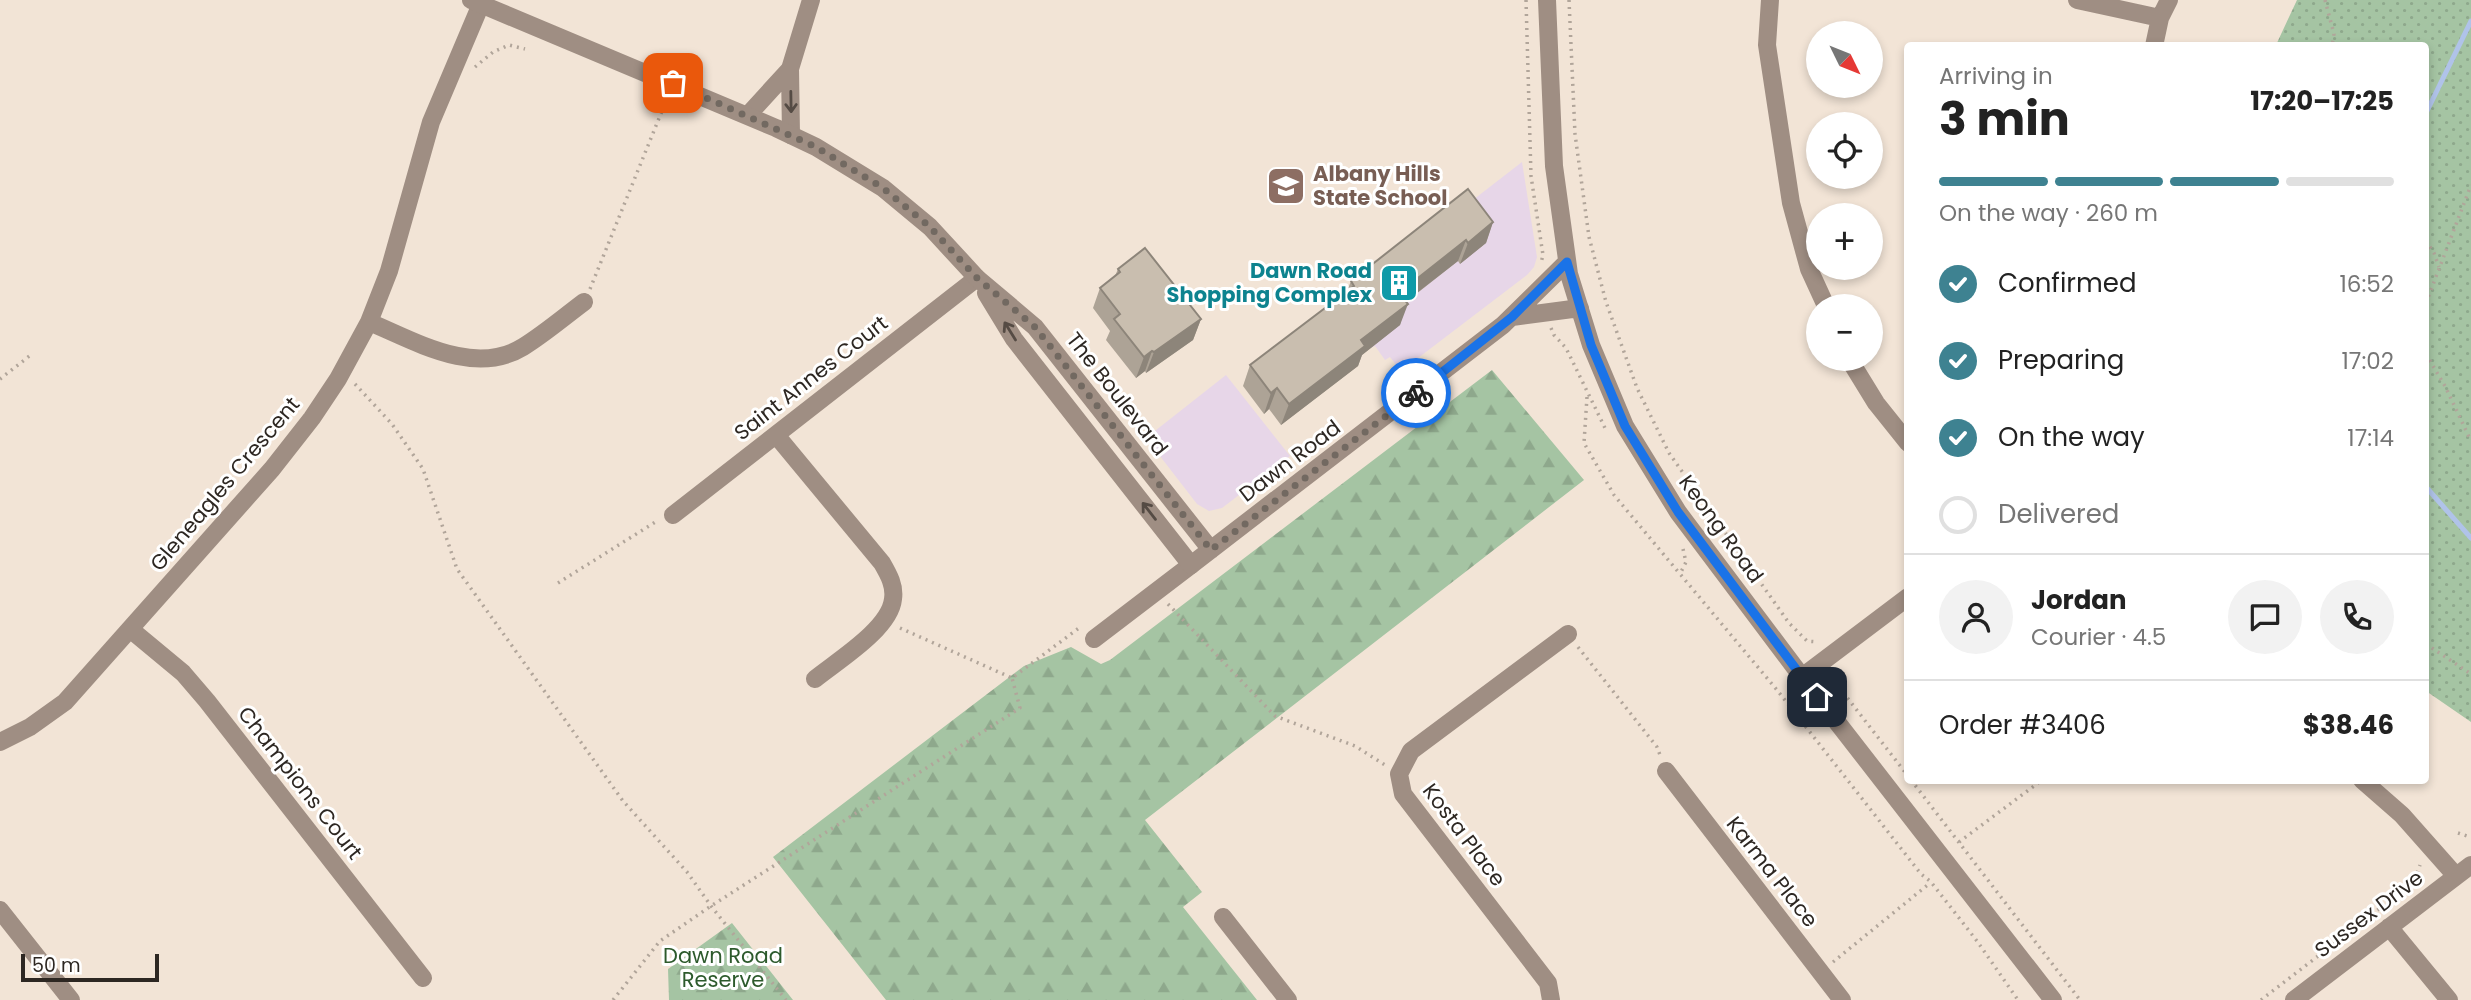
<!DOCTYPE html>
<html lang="en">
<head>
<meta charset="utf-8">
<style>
  body { margin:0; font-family:Poppins,sans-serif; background:#f2f2f2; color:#222; height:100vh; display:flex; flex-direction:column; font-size:26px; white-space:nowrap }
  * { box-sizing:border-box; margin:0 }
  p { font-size:23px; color:#767676 }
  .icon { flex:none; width:38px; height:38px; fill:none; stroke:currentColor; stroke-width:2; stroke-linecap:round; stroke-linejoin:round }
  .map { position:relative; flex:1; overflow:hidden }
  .drawer { position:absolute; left:1904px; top:42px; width:525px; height:742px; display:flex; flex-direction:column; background:#fff; border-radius:7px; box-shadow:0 4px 10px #0003 }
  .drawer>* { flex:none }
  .needle { width:46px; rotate:133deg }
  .tools { position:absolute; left:1806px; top:21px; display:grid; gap:14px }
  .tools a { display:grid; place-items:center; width:77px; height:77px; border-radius:50%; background:#fff; box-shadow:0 4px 10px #0003; font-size:35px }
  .scale { position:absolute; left:21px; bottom:18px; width:138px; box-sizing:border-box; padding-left:7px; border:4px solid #2d2722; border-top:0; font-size:19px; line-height:24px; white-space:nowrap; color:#2d2722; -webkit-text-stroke:5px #fff; paint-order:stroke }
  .pin { position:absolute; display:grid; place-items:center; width:60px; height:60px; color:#fff; margin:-30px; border-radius:14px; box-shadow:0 4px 10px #0006 }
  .courier { position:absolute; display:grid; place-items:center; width:70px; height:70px; margin:-35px; border:5px solid #1a73e8; border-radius:50%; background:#fff; color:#222; box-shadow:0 2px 9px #0007 }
  .headline em { font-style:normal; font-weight:700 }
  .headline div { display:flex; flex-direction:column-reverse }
  .headline { display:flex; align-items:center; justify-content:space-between; height:119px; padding:0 35px }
  h1 { font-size:46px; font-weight:700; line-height:52px }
  .bar { display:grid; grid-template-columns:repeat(4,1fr); gap:10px 7px; align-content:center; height:84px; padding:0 35px }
  .bar i { height:9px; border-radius:5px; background:#e0e0e0 }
  .bar .selected { background:#3e8291 }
  .bar p { grid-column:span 4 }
  .line { display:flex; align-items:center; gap:18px; padding:0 35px; border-top:2px solid #e0e0e0 }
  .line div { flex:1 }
  .round { display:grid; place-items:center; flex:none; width:74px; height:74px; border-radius:37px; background:#f2f2f2 }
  ol { padding:0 35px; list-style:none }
  li { display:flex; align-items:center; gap:21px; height:77px }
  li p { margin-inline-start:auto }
  li .icon { padding:7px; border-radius:50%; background:#3e8291; color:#fff; stroke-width:4 }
  li:last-child { color:#767676 }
  li i { width:38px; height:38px; border:4px solid #e0e0e0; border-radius:50% }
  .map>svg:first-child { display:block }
  .commercial { fill:#e7d6e8 }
  .forest { fill:url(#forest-firs) }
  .park { fill:url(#park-dots) }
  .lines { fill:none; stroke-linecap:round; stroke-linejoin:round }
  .stream { stroke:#b0c3e9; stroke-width:5 }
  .path { stroke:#b1a59a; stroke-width:3.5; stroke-dasharray:2 5; stroke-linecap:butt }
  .minor { stroke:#9f8e83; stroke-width:18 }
  .tertiary { stroke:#9f8e83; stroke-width:18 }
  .wall { fill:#ada396 }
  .shaded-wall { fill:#8d857a }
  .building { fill:#c9beaf; stroke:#8d857a; stroke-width:2 }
  .oneway { stroke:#554b44 }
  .done { stroke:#726961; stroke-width:7; stroke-dasharray:0 12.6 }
  .route { stroke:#1a73e8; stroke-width:9 }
  .labels { text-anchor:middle; stroke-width:6; stroke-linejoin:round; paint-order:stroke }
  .education-label { font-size:21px; font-weight:bold; fill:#785e54; stroke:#fff; text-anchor:start }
  .culture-label { font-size:21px; font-weight:bold; fill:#0d838f; stroke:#fff; text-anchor:end }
  .street-label { font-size:21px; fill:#2d2722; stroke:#fff }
  .park-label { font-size:21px; fill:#2d5a2c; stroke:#fff }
</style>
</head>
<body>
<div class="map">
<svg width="2471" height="1000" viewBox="0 0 2471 1000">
  <defs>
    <pattern id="forest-firs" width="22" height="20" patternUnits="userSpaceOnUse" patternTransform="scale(1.75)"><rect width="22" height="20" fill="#a5c4a3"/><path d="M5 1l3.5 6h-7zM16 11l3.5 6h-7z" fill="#8ea88c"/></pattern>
    <pattern id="park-dots" width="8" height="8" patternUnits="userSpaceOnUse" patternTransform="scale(1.75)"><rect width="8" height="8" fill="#a5c4a3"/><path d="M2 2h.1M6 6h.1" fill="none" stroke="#8ea88c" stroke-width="1.8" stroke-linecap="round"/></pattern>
  </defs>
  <rect width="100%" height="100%" fill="#f2e4d6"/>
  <!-- commercial -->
  <path class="commercial" d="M1522,162L1537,257L1534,267L1527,275L1401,371L1390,357L1385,360L1375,346L1371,348L1357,329L1460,210Z
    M1226,375L1290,456L1222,508L1209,511L1197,504L1146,438Z"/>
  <!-- forest -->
  <path class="forest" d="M1492,370L1584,480L1145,820L1202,892L1183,907L1257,1000H886L773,857L1024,666L1071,647L1101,664L1110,660Z
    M732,923L793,1000H669L668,969Z"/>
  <!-- park -->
  <path class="park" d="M2297,0H2471V722L2426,691V46L2276,45Z"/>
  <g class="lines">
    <!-- stream -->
    <path class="stream" d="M2426,113L2471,21
      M2426,487L2471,538"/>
    <!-- path -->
    <path class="path" d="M1526,0L1531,176L1543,255L1541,263
      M1569,0L1575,134L1589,237L1606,302L1637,388L1669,453L1789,623L1807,641L1818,642
      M2325,0L2334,34L2332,46
      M475,67L493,52L509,45L525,49
      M2426,241L2434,253L2439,267
      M590,289L666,101
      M2426,303L2471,185
      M1551,328L1554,335L1566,348L1605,428
      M2426,354L2445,386L2471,441
      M0,379L32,354
      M355,384L392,424L423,469L457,569L623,801L687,872L711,906L786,1000
      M1587,397L1584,443L1614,495L1680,574
      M1683,549L1686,562L1680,574L1777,690L1921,874L1931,882L1977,941L2018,1000
      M558,583L657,521
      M1168,604L1275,716L1355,746L1385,765
      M900,628L1012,678L1079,628
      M2426,644L2471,674
      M1578,647L1657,747L1660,755
      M1843,672L1842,691L1908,776
      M1911,780L2080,1000
      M2458,833L2467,836L2471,834
      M1959,842L2042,780
      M1833,962L1930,883
      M613,1000L660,941L711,906L1020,708L1012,678
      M2261,1000L2414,882L2420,865"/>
    <!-- minor -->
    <path class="minor" d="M1770,0L1767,45L1791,203L1809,269L1826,306
      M2077,0L2160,18
      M2154,46L2160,18L2169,0
      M748,115L790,69
      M791,135L790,69L811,0
      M369,322C415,341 474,377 523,347C544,334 564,317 584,302
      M1849,359L1876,403L1908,443
      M776,435L882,563C889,575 895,586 893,599C890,629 837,661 815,679
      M673,515L977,278
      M130,629L183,673L207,701L423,978
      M1094,639L1191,565
      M1802,677L1908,597
      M0,742L30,727L65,702L272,469L312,418L338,379L369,322L389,271L431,122L481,4
      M1666,771L1842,1000
      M2362,780L2402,815L2456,876
      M0,910L71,1000
      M1223,917L1288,1000
      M2389,927L2449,1000
      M1551,1000L1548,983L1403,794L1399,774L1411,751L1568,634
      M2294,1000L2471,865"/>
    <!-- tertiary -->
    <path class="tertiary" d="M471,0L776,128L816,147L883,188L930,227L977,278L1035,327L1211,550
      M1547,0L1554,166L1569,274L1591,345L1625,426L1678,512L1802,677L2053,1000
      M986,293L1014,339L1191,565L1503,325L1567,262
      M1512,317L1580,308"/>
  </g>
  <!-- wall -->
  <path class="wall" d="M1493,222L1486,243L1460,264L1458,261L1406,302L1400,325L1362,355L1358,366L1281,425L1269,409L1264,414L1243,386L1250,365L1347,291L1351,281Z
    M1118,269L1201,319L1193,340L1146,373L1145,371L1136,378L1106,340L1110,331L1093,308L1100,288L1115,276Z"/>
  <!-- shaded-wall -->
  <path class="shaded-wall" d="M1493,222L1486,243L1460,264L1468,243Z
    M1466,240L1458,261L1391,313L1399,293Z
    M1408,304L1400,325L1362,355L1358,366L1281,425L1289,404L1361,340Z
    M1201,319L1193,340L1146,373L1154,352Z
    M1152,351L1145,371L1136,378L1144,357Z
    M1277,388L1269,409L1264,414L1271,393Z"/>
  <!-- building -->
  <path class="building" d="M1468,189L1493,222L1468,243L1466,240L1399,293L1408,304L1361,340L1365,346L1289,404L1277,388L1271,393L1250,365L1354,286L1351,281Z
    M1145,248L1201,319L1154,352L1152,351L1144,357L1114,319L1120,314L1100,288L1120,272L1118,269Z"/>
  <!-- one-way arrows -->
  <defs><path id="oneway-shaft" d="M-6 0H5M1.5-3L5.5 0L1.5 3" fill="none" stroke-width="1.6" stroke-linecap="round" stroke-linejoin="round" transform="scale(1.75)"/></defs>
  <g class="oneway">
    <use href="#oneway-shaft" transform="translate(791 102) rotate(89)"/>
    <use href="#oneway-shaft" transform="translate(1010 331) rotate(-122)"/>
    <use href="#oneway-shaft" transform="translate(1149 511) rotate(-128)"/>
  </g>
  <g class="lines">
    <!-- done -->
    <path class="done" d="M673,83L816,147L883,188L930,227L977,278L1035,327L1211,550L1416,393"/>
    <!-- route -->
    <path class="route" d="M1416,393L1512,317L1567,262L1591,345L1625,426L1678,512L1817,697"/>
  </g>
  <!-- icons -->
  <defs>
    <symbol id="school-square" viewBox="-11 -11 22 22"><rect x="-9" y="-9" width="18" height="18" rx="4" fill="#8d6e63" stroke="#fff"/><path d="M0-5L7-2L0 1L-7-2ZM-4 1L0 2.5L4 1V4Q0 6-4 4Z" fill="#fff"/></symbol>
    <symbol id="building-square" viewBox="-11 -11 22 22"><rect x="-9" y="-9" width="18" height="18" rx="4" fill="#0f9aa8" stroke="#fff"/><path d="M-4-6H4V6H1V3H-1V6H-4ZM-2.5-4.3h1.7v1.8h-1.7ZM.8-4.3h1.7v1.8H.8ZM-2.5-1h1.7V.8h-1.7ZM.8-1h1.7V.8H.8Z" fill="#fff"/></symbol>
  </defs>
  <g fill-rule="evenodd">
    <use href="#school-square" x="1264" y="164" width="44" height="44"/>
    <use href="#building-square" x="1377" y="261" width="44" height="44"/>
  </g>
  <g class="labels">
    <!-- education labels -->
    <g class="education-label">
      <text x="1313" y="181">Albany Hills<tspan x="1313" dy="24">State School</tspan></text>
    </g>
    <!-- culture labels -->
    <g class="culture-label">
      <text x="1372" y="278">Dawn Road<tspan x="1372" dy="24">Shopping Complex</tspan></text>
    </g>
    <!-- street labels -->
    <g class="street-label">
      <text transform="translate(811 378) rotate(-38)" y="7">Saint Annes Court</text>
      <text transform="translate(1117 394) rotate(52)" y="7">The Boulevard</text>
      <text transform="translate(1290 461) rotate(-37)" y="7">Dawn Road</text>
      <text transform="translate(225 484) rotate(-50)" y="7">Gleneagles Crescent</text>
      <text transform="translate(1721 529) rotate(54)" y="7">Keong Road</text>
      <text transform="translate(300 783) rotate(52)" y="7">Champions Court</text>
      <text transform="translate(1464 835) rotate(53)" y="7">Kosta Place</text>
      <text transform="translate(1772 872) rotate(52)" y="7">Karma Place</text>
      <text transform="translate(2369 914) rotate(-37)" y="7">Sussex Drive</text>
    </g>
    <!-- park labels -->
    <g class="park-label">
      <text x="723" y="963">Dawn Road<tspan x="723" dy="24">Reserve</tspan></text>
    </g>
  </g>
</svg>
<div class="tools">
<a><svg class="needle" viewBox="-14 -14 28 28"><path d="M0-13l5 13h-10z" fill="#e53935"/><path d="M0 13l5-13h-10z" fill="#767676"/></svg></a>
<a><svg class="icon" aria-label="locate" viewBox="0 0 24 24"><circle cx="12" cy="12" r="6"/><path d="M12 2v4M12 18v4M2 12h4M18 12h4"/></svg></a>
<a>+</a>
<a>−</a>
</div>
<div class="scale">50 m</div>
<div class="pin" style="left:673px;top:83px;background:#ea580c"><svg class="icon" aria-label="bag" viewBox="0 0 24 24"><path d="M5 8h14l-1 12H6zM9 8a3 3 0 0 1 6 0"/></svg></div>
<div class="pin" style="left:1817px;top:697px;background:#1f2937"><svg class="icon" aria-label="home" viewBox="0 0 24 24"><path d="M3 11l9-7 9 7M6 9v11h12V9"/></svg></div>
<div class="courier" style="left:1416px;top:393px"><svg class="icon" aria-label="bike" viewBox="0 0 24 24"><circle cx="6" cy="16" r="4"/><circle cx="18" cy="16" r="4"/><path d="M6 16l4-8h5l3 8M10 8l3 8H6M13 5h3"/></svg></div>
<section class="drawer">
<div class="headline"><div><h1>3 min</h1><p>Arriving in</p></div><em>17:20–17:25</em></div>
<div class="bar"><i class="selected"></i><i class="selected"></i><i class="selected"></i><i></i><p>On the way · 260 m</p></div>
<ol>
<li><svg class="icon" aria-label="check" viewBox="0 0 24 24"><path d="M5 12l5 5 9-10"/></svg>Confirmed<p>16:52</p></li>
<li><svg class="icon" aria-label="check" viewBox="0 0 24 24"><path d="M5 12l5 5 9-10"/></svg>Preparing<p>17:02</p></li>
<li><svg class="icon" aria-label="check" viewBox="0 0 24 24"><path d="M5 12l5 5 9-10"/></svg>On the way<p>17:14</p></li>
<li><i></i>Delivered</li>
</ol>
<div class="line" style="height:126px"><a class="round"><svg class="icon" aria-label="person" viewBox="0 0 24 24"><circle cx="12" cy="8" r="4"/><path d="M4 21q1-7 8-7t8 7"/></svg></a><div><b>Jordan</b><p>Courier · 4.5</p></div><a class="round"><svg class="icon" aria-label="chat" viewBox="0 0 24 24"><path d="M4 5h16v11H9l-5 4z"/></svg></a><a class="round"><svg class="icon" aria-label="phone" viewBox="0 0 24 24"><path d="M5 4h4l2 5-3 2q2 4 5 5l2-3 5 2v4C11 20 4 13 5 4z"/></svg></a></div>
<div class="line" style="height:91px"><div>Order #3406</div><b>$38.46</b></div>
</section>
</div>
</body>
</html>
